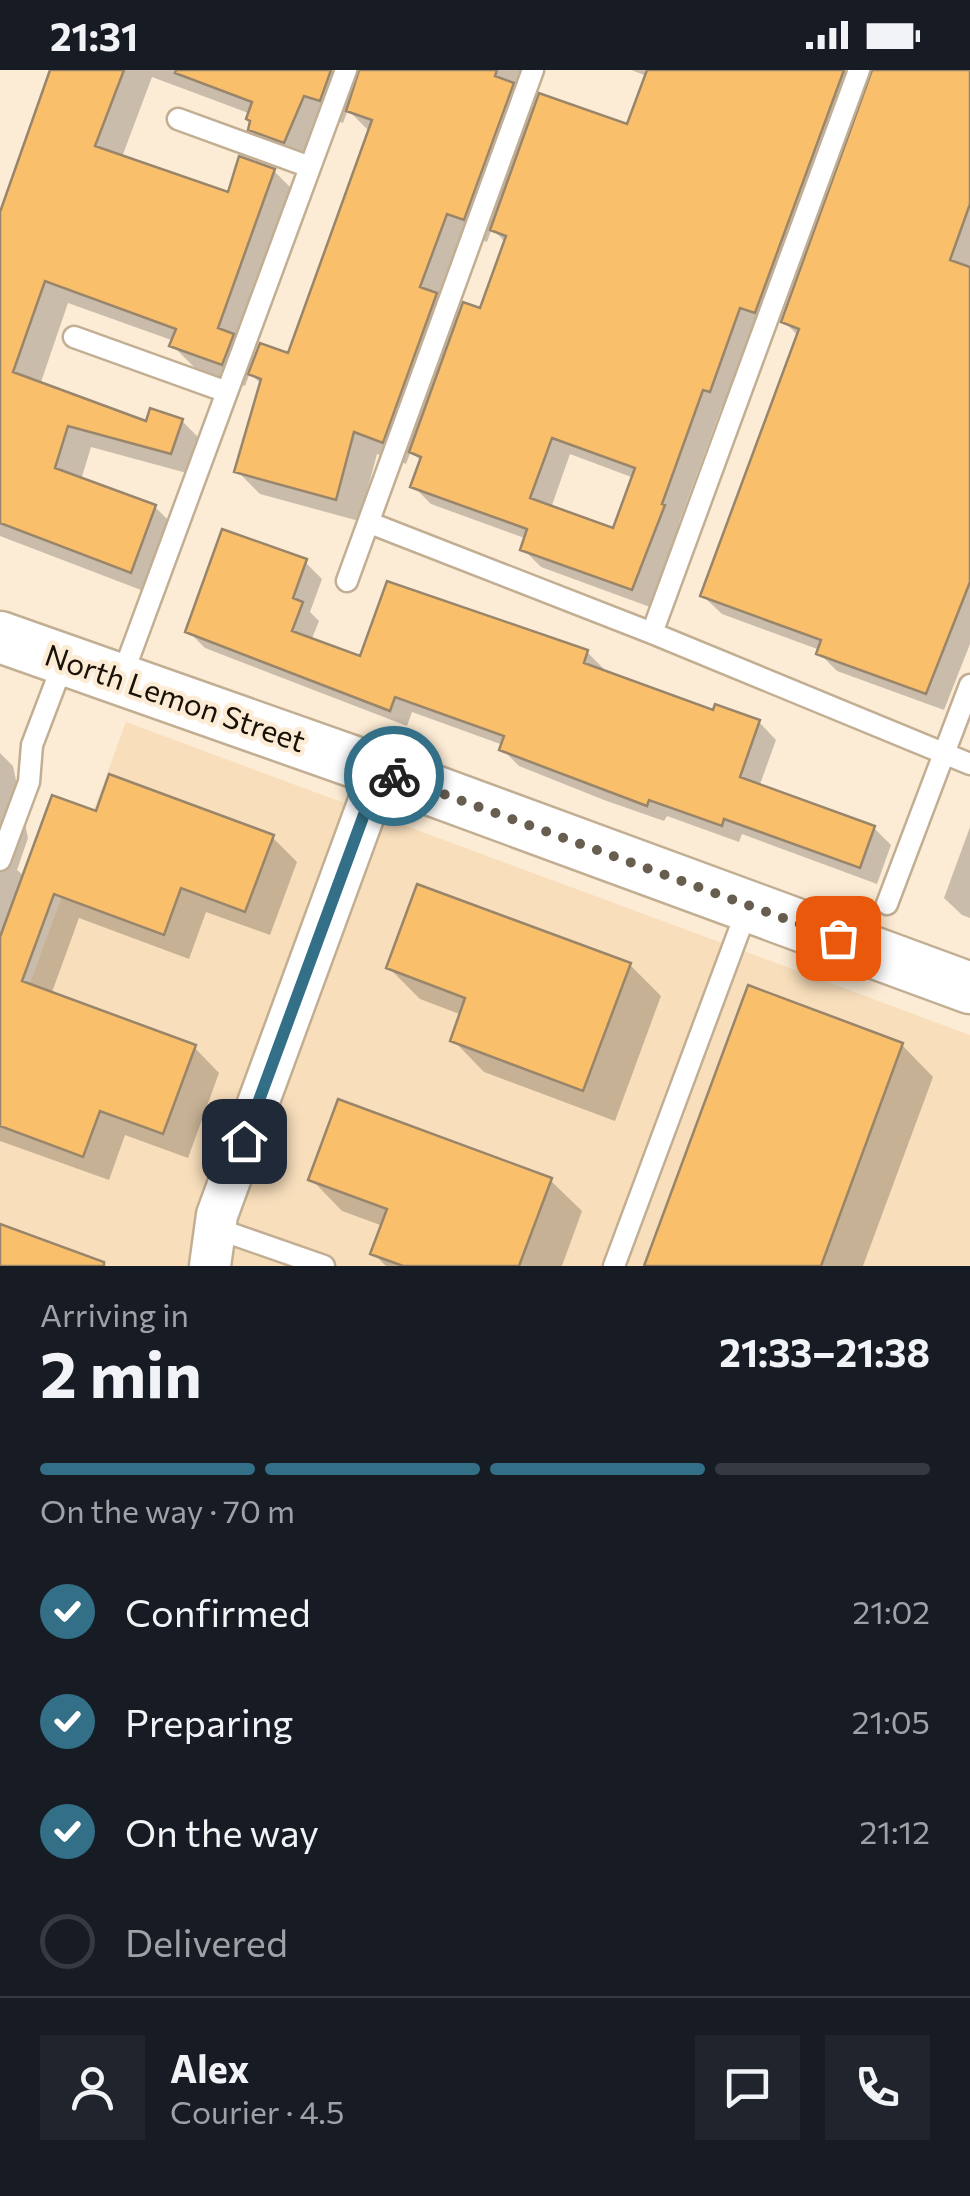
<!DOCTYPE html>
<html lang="en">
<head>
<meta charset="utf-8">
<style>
  body { margin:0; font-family:Commissioner,sans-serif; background:#20242c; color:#f1f3f6; height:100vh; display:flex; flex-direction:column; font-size:38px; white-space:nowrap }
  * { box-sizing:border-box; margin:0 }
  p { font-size:32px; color:#9ea1a6 }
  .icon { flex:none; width:55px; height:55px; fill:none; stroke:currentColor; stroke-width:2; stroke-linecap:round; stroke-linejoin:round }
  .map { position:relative; height:1196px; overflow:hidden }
  .drawer { display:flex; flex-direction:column; background:#171b24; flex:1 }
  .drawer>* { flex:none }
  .pin { position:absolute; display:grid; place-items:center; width:85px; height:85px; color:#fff; margin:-42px; border-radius:20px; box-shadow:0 5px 15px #0006 }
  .courier { position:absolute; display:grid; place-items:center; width:100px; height:100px; margin:-50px; border:8px solid #337087; border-radius:50%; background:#fff; color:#222; box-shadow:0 2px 12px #0007 }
  .headline em { font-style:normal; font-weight:700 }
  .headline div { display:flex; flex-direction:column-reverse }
  .headline { display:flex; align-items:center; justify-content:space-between; height:170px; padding:0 40px }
  h1 { font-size:65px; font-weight:700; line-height:75px }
  .bar { display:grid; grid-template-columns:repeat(4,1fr); gap:15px 10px; align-content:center; height:120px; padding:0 40px }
  .bar i { height:12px; border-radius:8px; background:#363941 }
  .bar .on { background:#337087 }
  .bar p { grid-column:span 4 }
  .line { display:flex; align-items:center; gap:25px; padding:0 40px; border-top:2px solid #363941 }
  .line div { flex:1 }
  .round { display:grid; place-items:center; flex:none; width:105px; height:105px; border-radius:0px; background:#20242c }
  ol { padding:0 40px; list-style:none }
  li { display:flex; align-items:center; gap:30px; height:110px }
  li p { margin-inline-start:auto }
  li .icon { padding:10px; border-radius:50%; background:#337087; color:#fff; stroke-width:4 }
  li:last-child { color:#9ea1a6 }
  li i { width:55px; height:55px; border:5px solid #363941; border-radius:50% }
  .status { display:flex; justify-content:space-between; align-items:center; height:70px; padding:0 50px; background:#171b24; direction:ltr }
  .status svg { height:28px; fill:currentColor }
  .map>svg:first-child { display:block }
  .built { fill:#f8debb }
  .shadow { fill:#0003; fill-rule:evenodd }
  .building { fill:#f9bf6a; stroke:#98856b; stroke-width:2.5; fill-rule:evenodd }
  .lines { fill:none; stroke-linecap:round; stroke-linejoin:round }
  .service-casing { stroke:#c2ae93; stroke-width:25 }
  .minor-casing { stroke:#c2ae93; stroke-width:45 }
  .tertiary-casing { stroke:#c2ae93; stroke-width:55 }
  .service { stroke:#fff; stroke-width:20 }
  .minor { stroke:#fff; stroke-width:40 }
  .tertiary { stroke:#fff; stroke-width:50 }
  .done { stroke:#685e4f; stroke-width:10; stroke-dasharray:0 18 }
  .route { stroke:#337087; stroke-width:12 }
  .labels { text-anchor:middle; stroke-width:9; stroke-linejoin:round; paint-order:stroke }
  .street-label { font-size:30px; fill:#181107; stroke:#fdecd5 }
</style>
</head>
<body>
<div class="status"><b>21:31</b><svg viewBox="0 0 49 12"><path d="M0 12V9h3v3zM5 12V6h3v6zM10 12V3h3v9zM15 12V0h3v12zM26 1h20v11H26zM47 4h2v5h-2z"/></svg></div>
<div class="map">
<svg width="970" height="1196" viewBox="0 0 970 1196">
  <rect width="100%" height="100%" fill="#fdecd5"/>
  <!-- built -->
  <path class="built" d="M126,652L970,965V1196H0V995Z"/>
  <!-- shadow -->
  <path class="shadow" d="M54,0H528L520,23L536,39L628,58L647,6L631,0H970V574L944,640L837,601L819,583L820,580L722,544L703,526L799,267L784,251L875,3L864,13L728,338L722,336L679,453L682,455L650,537L541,497L523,479L527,469L431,434L413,416L422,392L411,381L406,394L377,384L359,451L260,424L237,401L262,315L250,303L245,316L195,298L172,275L174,271L68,233L40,315L147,354L182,351L205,374L194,405L91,377L81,410L155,437L178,460L154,525L0,466V146ZM152,7L251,44L250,59L274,82L307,94L327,47L343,53L348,40L370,62L290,287L256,290L242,275L297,124L274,101L229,125L122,87ZM492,158L506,173L481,242L460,249L445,234L470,165L487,172ZM570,384L634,408L615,461L551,438Z
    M305,492L322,509L310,542L319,551L311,571L361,589L587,582L604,599L603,603L714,643L759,652L776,670L759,717L874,758L891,775L877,814L742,764L739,772L667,746L664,751L604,730L519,696L502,679L503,675L412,642L407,656L205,578L188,561Z
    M0,683L13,696L28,768L17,800L25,807L97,744L272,767L297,792L270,865L206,842L189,889L79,848L51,925L194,977L219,1003L188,1088L125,1065L109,1110L0,1071Z
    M970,757V848L962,845L944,828Z
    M630,895L661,926L615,1051L484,1002L453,970L462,945L420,929L389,898Z
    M902,975L933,1007L863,1196H647Z
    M311,1109L550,1110L582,1141L562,1196H386L373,1183L383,1156L342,1141Z"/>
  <!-- building -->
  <path class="building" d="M50,0H124L95,76L228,122L239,86L275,99L218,258L234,264L222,295L169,276L176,259L45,211L13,302L146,351L150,338L183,349L171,384L68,356L55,398L156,435L131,503L0,453V142Z
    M176,0H331L320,31L304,26L284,73L248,60L250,51L246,49L252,32L175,3Z
    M359,0H497L495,6L514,13L464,150L447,144L420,217L437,223L383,373L354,362L336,430L234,402L261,309L248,304L260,273L288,283L372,50L346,41Z
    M647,0H844L755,243L740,238L710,322L703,320L662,434L665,435L632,520L520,480L527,459L410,417L421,387L409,382L463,232L480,238L506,166L490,160L539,23L627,54ZM552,368L635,398L613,458L530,428Z
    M872,0H970V134L950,190L970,197V512L926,624L816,584L821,570L700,526L799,259L781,252Z
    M222,459L307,489L293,528L303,532L292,561L360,586L387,511L588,580L584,593L713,640L715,634L760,650L740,707L875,756L860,798L724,749L722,756L649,730L647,736L499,680L504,666L395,627L390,641L185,562Z
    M109,704L274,765L245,842L181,818L164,865L54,824L22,911L196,975L163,1064L100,1041L83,1087L0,1056V867L52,725L96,741Z
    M417,814L631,893L583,1021L450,971L465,928L386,898Z
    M748,915L903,973L821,1196H644Z
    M338,1029L552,1108L519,1196H403L370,1184L387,1139L308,1110Z
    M0,1154L104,1192V1196H0Z"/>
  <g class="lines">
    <defs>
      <path id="service" d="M178,49L310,97
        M74,267L227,322
        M370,453L652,563L970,694
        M347,511L533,0
        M652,563L859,0
        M121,609L346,0
        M0,790L29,712L32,675L64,591
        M887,834L970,615
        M215,1158L324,1196
        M614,1196L748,837"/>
      <path id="minor" d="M210,1196L217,1145L380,701"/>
      <path id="tertiary" d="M0,567L380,701L970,918"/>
    </defs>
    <!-- service casing -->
    <use href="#service" class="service-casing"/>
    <!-- minor casing -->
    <use href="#minor" class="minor-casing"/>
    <!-- tertiary casing -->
    <use href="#tertiary" class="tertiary-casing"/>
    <!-- service -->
    <use href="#service" class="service"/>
    <!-- minor -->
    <use href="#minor" class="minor"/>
    <!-- tertiary -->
    <use href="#tertiary" class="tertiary"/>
  </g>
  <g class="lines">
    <!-- done -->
    <path class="done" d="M394,706L838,868"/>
    <!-- route -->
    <path class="route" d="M244,1071L380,701L394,706"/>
  </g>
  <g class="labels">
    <!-- street labels -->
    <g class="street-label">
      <text transform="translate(175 629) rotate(19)" y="10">North Lemon Street</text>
    </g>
  </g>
</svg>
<div class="pin" style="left:838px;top:868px;background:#ea580c"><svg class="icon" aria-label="bag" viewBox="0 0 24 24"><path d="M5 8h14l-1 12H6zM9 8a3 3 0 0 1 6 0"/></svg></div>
<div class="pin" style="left:244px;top:1071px;background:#1f2937"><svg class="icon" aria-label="home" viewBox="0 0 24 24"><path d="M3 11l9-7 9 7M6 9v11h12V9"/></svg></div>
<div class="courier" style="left:394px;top:706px"><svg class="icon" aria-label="bike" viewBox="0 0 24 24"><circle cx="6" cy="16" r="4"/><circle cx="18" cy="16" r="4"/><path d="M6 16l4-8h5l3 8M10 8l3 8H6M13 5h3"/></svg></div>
</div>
<section class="drawer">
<div class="headline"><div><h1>2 min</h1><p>Arriving in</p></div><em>21:33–21:38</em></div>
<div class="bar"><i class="on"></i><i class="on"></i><i class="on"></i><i></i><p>On the way · 70 m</p></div>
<ol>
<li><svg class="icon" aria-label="check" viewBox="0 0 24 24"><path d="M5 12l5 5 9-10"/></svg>Confirmed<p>21:02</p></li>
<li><svg class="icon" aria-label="check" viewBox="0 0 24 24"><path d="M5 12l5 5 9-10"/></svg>Preparing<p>21:05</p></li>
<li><svg class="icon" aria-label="check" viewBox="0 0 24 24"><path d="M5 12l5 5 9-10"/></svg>On the way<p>21:12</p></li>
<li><i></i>Delivered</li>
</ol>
<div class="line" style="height:180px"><a class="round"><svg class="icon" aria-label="person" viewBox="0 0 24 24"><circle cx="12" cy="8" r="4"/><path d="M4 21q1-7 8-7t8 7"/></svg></a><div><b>Alex</b><p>Courier · 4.5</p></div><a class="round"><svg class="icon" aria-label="chat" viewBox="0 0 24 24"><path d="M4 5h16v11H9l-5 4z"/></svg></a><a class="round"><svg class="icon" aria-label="phone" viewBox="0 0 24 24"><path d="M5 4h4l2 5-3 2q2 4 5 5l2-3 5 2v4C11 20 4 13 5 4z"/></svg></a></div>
</section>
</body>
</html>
